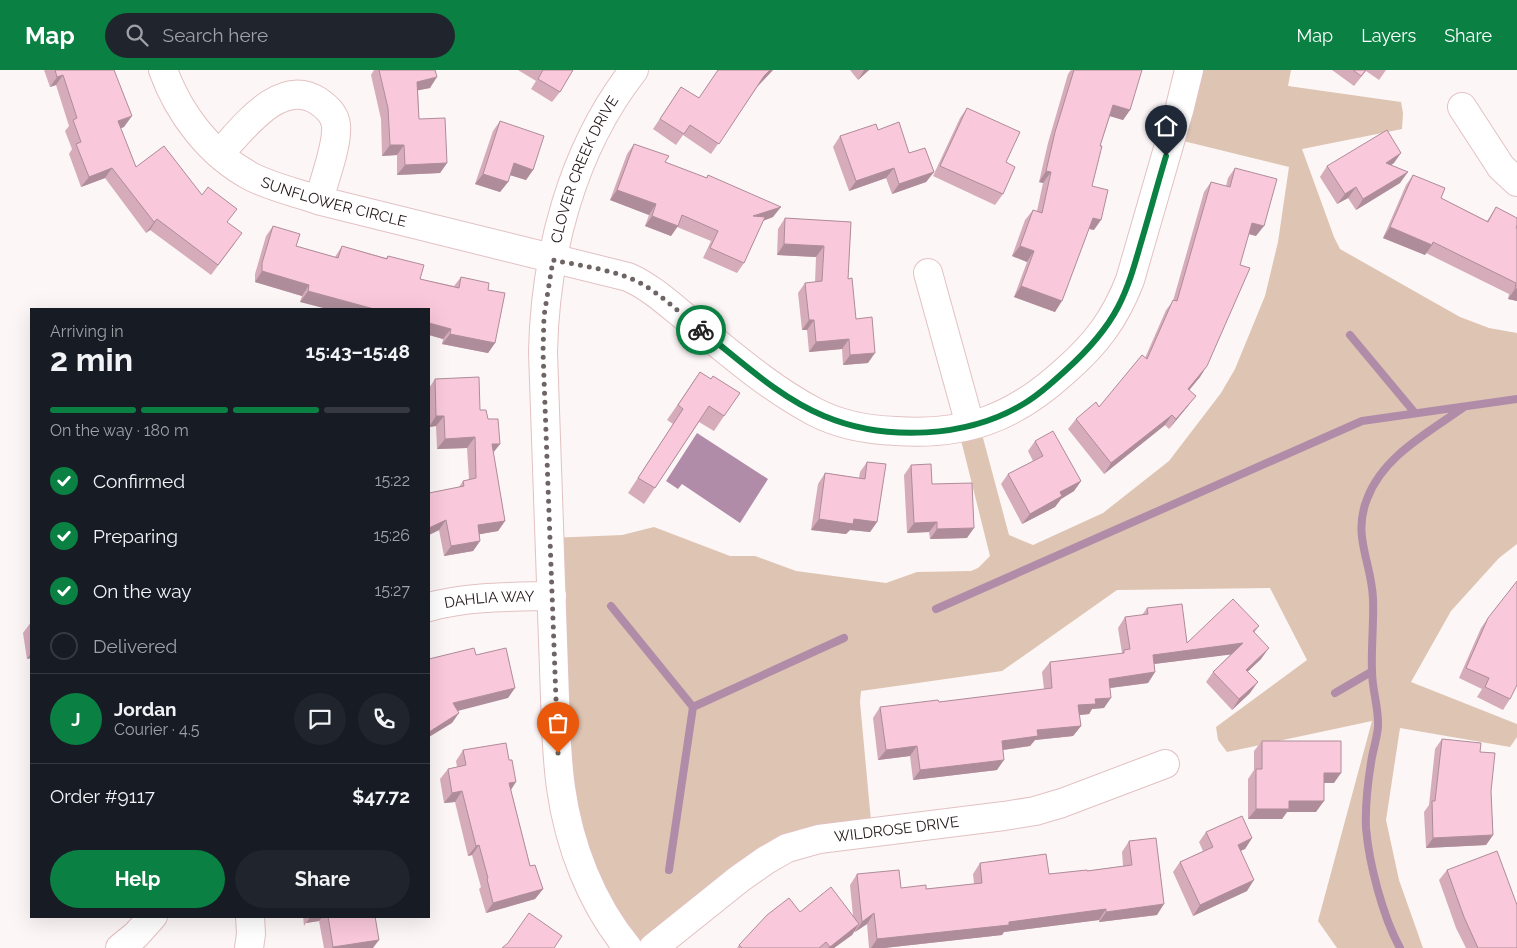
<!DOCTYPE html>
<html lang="en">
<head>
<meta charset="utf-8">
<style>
  body { margin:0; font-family:Raleway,sans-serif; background:#20242c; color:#f1f3f6; height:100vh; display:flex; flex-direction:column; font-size:19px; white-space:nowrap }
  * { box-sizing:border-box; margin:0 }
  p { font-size:16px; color:#9ea1a6 }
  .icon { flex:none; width:28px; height:28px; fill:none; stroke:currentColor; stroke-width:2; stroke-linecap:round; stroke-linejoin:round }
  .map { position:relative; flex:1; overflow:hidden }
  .drawer { position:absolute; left:30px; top:238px; width:400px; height:610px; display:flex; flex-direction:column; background:#171b24; border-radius:0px; box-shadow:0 5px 20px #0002 }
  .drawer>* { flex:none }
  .pin { position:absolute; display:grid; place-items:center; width:42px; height:42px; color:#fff; margin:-51px -21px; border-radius:50% 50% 50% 0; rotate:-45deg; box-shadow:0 0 5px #0007 }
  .pin .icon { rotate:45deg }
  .courier { position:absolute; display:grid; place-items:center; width:50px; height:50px; margin:-25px; border:4px solid #0b8043; border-radius:50%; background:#fff; color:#222; box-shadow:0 1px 6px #0007 }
  .head em { font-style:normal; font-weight:700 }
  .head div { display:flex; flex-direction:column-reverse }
  .head { display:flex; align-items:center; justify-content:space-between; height:85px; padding:0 20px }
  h1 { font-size:32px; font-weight:700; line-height:38px }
  .bar { display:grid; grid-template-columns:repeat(4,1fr); gap:8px 5px; align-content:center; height:60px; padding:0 20px }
  .bar i { height:6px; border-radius:4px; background:#363941 }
  .bar .active { background:#0b8043 }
  .bar p { grid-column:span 4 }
  .line { display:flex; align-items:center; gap:12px; padding:0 20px; border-top:1px solid #363941 }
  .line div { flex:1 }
  .round { display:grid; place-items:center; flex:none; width:52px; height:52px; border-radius:26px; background:#20242c }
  ol { padding:0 20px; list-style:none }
  li { display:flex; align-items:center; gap:15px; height:55px }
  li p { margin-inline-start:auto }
  li .icon { padding:5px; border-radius:50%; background:#0b8043; color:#fff; stroke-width:4 }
  li:last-child { color:#9ea1a6 }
  li i { width:28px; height:28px; border:2px solid #363941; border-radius:50% }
  .primary-button { display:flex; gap:10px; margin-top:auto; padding:10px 20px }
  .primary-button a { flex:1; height:58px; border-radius:30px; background:#0b8043; color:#fff; font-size:20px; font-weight:700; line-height:58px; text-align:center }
  .primary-button a+a { background:#20242c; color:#f1f3f6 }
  header { display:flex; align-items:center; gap:30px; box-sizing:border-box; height:70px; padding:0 25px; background:#0b8043; color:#fff }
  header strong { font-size:24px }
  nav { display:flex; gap:28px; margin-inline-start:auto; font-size:18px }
  .search { width:350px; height:45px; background:#20242c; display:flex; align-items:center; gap:12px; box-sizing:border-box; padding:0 18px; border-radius:28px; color:#9ea1a6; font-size:19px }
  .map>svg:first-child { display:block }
  .green { fill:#dec4b2 }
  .water { fill:#b18ca9 }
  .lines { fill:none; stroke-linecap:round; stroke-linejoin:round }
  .stream { stroke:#b18ca9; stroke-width:8 }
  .minor-casing { stroke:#e3c1c2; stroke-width:30 }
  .minor { stroke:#fff; stroke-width:28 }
  .wall { fill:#d6acbb }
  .shaded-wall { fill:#ae8c99 }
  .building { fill:#f9c8da; stroke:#ae8c99 }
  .done { stroke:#6e6464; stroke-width:5; stroke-dasharray:0 9 }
  .route { stroke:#0b8043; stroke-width:6 }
  .labels { text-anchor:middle; stroke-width:5; stroke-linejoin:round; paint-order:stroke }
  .street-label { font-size:15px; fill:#211616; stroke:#fdf6f6 }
</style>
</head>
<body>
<header>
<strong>Map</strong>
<div class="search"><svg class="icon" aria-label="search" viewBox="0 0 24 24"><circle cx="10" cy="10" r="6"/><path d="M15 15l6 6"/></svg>Search here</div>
<nav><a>Map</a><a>Layers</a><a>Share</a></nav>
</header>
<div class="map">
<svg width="1517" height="878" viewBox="0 0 1517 878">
  <rect width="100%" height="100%" fill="#fdf6f6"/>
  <!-- green -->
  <path class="green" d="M1189,0H1291L1288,16L1401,32L1403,43L1402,59L1302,79L1334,167L1340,179L1347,183L1460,247L1489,258L1517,263V474L1499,488L1451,541L1411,612L1517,654V667L1510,677L1400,658L1386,750L1399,810L1423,878H1337L1318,851L1372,651L1227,682L1218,670L1216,657L1307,590L1270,518L1117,520L1002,601L861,621L860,632L872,762L819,769L653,878H628L581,795L550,468L622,465L654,457L730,486H755L796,501L886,513L917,502L971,501L978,498L990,486L958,358L979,353L1009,465L1033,475L1103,443L1169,391L1221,323L1235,299L1265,226L1278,172L1289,97L1171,68Z"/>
  <!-- water -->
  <path class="water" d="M697,363L768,409L740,453L682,414L678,419L666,411Z"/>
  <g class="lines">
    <!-- stream -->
    <path class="stream" d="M1350,265L1415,343
      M611,536L693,637L669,800
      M936,539L1362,351L1517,329
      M1335,623L1371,602
      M693,637L844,568
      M1400,878C1383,847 1369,794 1366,758C1365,735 1368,710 1372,687C1374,677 1377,667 1378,657C1379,638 1372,620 1372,601C1371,577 1374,553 1373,529C1372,493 1352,467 1367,429C1383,386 1428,363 1464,337"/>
    <defs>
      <g id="minor">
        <path id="s1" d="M163,0C179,44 210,85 252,107C274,118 298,123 321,131L628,207C651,217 670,235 690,251C730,283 769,318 815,342C840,355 868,360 896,361C965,366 1014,348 1065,301C1096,274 1115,249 1130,210L1180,37L1189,0"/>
        <path d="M1462,37L1501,97L1517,112"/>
        <path d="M219,84C242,60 280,6 318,31C327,37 335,45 336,55C338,75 324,110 319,130"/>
        <path d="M928,203L970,355"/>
        <path id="s2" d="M429,537C469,526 511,527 552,526"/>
        <path d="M120,878L136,865L153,846"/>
        <path d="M249,878L251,864L250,846"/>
        <path id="s3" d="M628,878C591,833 569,775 561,718C558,697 557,677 556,657L543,282C545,184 572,79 634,0"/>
        <path id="s4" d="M653,878L739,809L766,790L787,778L819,769L1004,746L1035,741L1062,733L1165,694"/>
      </g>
    </defs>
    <!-- minor casing -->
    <use href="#minor" class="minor-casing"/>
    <!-- minor -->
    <use href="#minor" class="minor"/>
  </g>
  <!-- wall -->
  <path class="wall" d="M44,0H114L124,57L120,58L136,97L202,125L227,152L235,173L211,205L150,160L146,163L105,108L81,117L69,84L72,79L65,61L69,56L56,15L50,17Z
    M374,0H435L430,18L418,20L419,49L447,93L440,103L397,105V85L382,86L381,49L371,5Z
    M518,0H573L560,22L552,32L531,19L536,11Z
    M718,0H773L758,16L711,84L683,65L676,75L653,59L681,17L699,28Z
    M850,0H869L858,10Z
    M1071,0H1141L1130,40L1123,50L1110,46L1100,76L1092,116L1094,160L1089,159L1055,242L1014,227L1027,192L1012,186L1025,150L1033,140L1037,141L1043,113L1039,112L1048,73L1068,4Z
    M1332,0H1386L1379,10L1366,1L1354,16Z
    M967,38L1006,92L1003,124L995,135L933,106L960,48Z
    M500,51L533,100L526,110L510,105L508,112L500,122L475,114L493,61Z
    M878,60L934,102L926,112L892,124L886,108L849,121L833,77L840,66Z
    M634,74L665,92L706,108L708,105L773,147L763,151L744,193L737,203L703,188L711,171L677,157L671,166L645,156L649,145L610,130L627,84Z
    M1394,93L1391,95L1400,113L1356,140L1348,128L1337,134L1320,107L1327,96Z
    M1235,98L1256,166L1249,164L1200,307L1189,320L1188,336L1169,359L1165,355L1104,404L1068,359L1076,349L1099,337L1145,288L1166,240L1173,231L1204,122L1211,112L1226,116L1228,108Z
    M1413,105L1441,128L1487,151L1496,137L1516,158H1517V231L1508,229L1509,224L1426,183L1425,185L1383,168L1406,115Z
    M785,148L851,152L848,209L856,249L868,293L843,295L842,279L809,282L807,260H802L798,223L805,213L815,212L816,187L777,185L778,159Z
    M273,156L296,176L335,187L342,176L386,188L388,186L420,209L454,216L461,207L488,220L495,273L488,283L442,274L443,269L429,265V239L300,232L302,226L255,212V204L266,166Z
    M700,302L724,346L714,361L699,352L644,434L628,423L673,354L667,350Z
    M435,309L480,340L488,349L500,374L493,383L505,451L498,461L479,464L480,471L473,481L444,486L439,460L429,465V423L459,417L463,411L469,410L467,378L437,379L436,356L429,357V318Z
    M1035,371L1081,411L1074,421L1061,429L1055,437L1022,454L1001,414L1008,404L1033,391L1028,381Z
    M867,392L877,452L870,462L850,460L846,464L811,460L818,414L825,403L859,408L860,402Z
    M911,395L932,414L967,468L930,469L929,462L907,463L904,405Z
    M1147,538L1187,573L1259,556L1254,563L1261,589L1248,601L1250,623L1232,640L1206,612L1213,602L1231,584L1154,594L1155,602L1148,613L1110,618L1104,638L1092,639L1089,644L1079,645L1081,656L1073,666L1035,670L1030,676L1003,680L997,700L913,710L910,686L878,690L873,648L880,637L939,632L1044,619L1042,602L1050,592L1121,584L1122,583L1118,558L1125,547L1142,545Z
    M1488,548L1510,629L1503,640L1477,627L1482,619L1459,608L1481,558Z
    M31,552V588L27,589L23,563Z
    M1442,669L1480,682L1491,721L1493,765L1486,775L1426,778L1424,742L1429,735L1435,679Z
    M1262,671L1334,713H1324L1316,742H1287L1282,749H1248V709L1254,700V681Z
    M463,680L511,720L530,796L543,819L535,829L486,843L479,819L481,817L472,785L468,786L455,732L444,733L440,709L448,699L457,697L456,691Z
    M1206,762L1252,768L1245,779L1240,781L1247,821L1193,846L1173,802L1180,792L1203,781L1199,772Z
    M1129,771L1157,845L1099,852V850L1004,862L1002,865L884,878H869L867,854L855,862V861L852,865L834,878H737L739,875L800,842L853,846L850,815L857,804L901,818L926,819L974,814L973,804L980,793L1049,804L1087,801L1123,796L1122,782Z
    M1447,800L1517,878H1466L1456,858L1439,810Z
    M303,846H375L373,878H324L319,851L306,853L304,856Z"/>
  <!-- shaded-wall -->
  <path class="shaded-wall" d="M770,0H773L757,17L764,6Z
    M864,0H869L858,10Z
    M63,5L56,15L50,17L57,7Z
    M437,7L430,18L410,22L417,12Z
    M1113,35L1130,40L1123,50L1106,45Z
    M132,46L124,57L111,62L118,51Z
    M390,75H404L397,85L382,86Z
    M1401,83L1394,93L1378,103L1386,93Z
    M447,93L440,103L397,105L405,95Z
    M514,93L533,100L526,110L506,104Z
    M112,98L105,108L81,117L89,107Z
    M894,98L886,108L849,121L856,111Z
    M1046,101L1051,102L1043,113L1039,112Z
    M934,102L926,112L892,124L899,114Z
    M1408,102L1400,113L1356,140L1363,129Z
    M483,104L508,112L500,122L475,114Z
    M1356,117L1348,128L1337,134L1345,124Z
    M617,120L656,134L649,145L610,130Z
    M781,137L773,147L746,157L753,146Z
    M652,146L678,156L671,166L645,156Z
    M1093,148L1101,150L1094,160L1086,158Z
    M157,149L150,160L146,163L154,152Z
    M1252,153L1264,156L1256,166L1245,163Z
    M1390,157L1432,175L1425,185L1383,168Z
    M784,174L824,176L816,187L777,185Z
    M1020,176L1034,181L1027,192L1012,186Z
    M262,201L309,215L302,226L255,212Z
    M1021,216L1062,231L1055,242L1014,227Z
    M1515,219H1517V231L1508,229Z
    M308,221L374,239H327L300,232Z
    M809,250H814L807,260H802Z
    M429,253L451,259L443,269L429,265Z
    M450,264L495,273L488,283L442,274Z
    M849,269L842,279L809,282L816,272Z
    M875,283L868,293L843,295L850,285Z
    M1207,296L1200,307L1181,330L1188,319Z
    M1196,326L1188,336L1169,359L1176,349Z
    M1172,345L1165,355L1104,404L1111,393Z
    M436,346H444L436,356L429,357Z
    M475,367L467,378L437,379L445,369Z
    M492,374H500L492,384Z
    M1081,411L1074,421L1061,429L1055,437L1022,454L1030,444L1060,422Z
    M819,449H854L877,452L870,462L850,460L846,464L811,460Z
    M446,450L439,460L429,465V458Z
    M505,451L498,461L470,466L478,455Z
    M937,452L929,462L907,463L914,453Z
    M974,458L967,468L930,469L937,459Z
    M480,471L473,481L444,486L451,476Z
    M1243,573L1235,584L1146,595L1153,585Z
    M1269,578L1261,589L1239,610L1246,600Z
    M31,583V588L27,589Z
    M1155,602L1148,613L1102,619L1109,609Z
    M1258,612L1250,623L1232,640L1239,629Z
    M515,618L508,628L446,644L453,633Z
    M1111,628L1104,638L1092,639L1089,644L1071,646L1078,635L1095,629Z
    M459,643L452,653L429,667V662Z
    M1081,656L1073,666L1035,670L1030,676L995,681L1002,671L1037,660Z
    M917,676L910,686L878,690L886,680Z
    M1004,690L997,700L913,710L920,700Z
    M1324,703H1341L1334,713H1316Z
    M516,712L509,723V713Z
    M462,721L455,732L444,733L452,723Z
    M1289,731H1324L1316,742H1287L1282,749H1248L1256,739Z
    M1493,765L1486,775L1426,778L1433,768Z
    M1252,768L1245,779L1231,785L1238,775Z
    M479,775L472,785L468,786L476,776Z
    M1254,810L1247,821L1193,846L1200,835Z
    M543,819L535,829L486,843L493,833Z
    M1164,834L1157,845L1099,852L1106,842Z
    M1106,839L1099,850L1004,862L1002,865L884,878H871L877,869Z
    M874,843L867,854L855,862L862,852Z
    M311,846H323L319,851L306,853Z
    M859,854L852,865L834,878H828Z
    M379,870L373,878H332L333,877Z"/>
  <!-- building -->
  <path class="building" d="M55,0H114L132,46L118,51L136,97L164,76L202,125L208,117L237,139L227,152L242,163L218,195L157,149L154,152L112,98L89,107L76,74L81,72L73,50L77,48L63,5L57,7Z
    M379,0H435L437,7L417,12L419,49L445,48L447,93L405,95L404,75H390L388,38Z
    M543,0H573L560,22L538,9Z
    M718,0H770L764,6L719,74L690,55L684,64L660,49L681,17L699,28Z
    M1074,0H1142L1130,40L1113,35L1100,76H1102L1092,116L1108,120L1101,150L1093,148L1062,231L1021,216L1034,181L1020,176L1033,140L1042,143L1051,102L1046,101L1055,62Z
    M1353,0H1366L1361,6Z
    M967,38L1020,62L1006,92L1015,97L1003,124L940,96Z
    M500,51L544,66L533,100L514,93L508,112L483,104Z
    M899,52L909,83L925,78L934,102L899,114L894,98L856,111L840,66L876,54L878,60Z
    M1387,60L1401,83L1386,93L1408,102L1363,129L1356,117L1345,124L1327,96Z
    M634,74L669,86L665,92L707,108L708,105L781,137L753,146L765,147L744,193L710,178L718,161L682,145L678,156L652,146L656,134L617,120Z
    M1235,98L1277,109L1264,156L1252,153L1240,195L1250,198L1207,296L1188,319L1196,326L1176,349L1172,345L1111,393L1076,349L1096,332L1099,337L1142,285L1147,289L1173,230L1177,231L1211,112L1230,117Z
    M1413,105L1445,118L1441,128L1488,152L1496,137L1517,148V155L1516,158H1517V219H1515L1516,213L1433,172L1432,175L1390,157Z
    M785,148L851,152L848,209L852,208L856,249L872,247L875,283L850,285L849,269L816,272L814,250H809L805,213L822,211L824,176L784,174Z
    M273,156L300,164L296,176L338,188L342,176L387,189L388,186L424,195L420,209L459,218L461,207L489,213L488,220L505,223L495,273L450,264L451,259L429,253V239H374L308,221L309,215L262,201V193Z
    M700,302L711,309L713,306L740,323L724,346L709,336L655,418L638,408L683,339L678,335Z
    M479,307L480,340H486L488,349H498L500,374H492L505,451L478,455L480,471L451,476L446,450L429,458V423L464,416L463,411L476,408L475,367L445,369L444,346H436L435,309Z
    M1053,361L1081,411L1060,422L1062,426L1030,444L1008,404L1043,386L1035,371Z
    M867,392L886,394L877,452L854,449L853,454L819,449L825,403L865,409Z
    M931,394L932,414L972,413L974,458L937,459V452L914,453L911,395Z
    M1517,511V615L1510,629L1485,617L1489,608L1466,598L1488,548Z
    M1233,529L1259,556L1253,561L1269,578L1246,600L1258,612L1239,629L1213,602L1243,573L1153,585L1155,602L1109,609L1111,628L1095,629L1096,634L1078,635L1081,656L1037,660L1038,666L1002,671L1004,690L920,700L917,676L886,680L880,637L938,630L939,632L1052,618L1050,592L1124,583V580L1130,579L1125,547L1148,544L1147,538L1182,534L1187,573Z
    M474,578L476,585L506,578L515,618L453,633L459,643L429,662V589Z
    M1442,669L1481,673L1480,682L1495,683L1491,721L1493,765L1433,768L1432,731H1435Z
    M1262,671H1341V703H1324V731H1289V739H1256V699H1262Z
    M506,673L509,690H512L516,712L509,713L530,796L535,795L543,819L493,833L487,809L488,808L479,775L476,776L462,721L452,723L448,699L466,695L463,680Z
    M1242,746L1252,768L1238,775L1254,810L1200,835L1180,792L1213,777L1206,762Z
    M1156,768L1164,834L1106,842V839L1009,852V855L877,869L874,843L862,852L857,804L899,800L901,818L926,815V819L982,813L980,793L1046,784L1049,804L1087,800V801L1132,795L1129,771Z
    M1497,781L1517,835V878H1478L1464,847L1447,800Z
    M831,817L859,854L830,877L826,872L819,878H742L739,875L767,845L789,828L800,842Z
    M529,843L562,866L554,878H502L508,873Z
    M328,846H375L379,870L333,877Z"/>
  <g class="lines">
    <!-- done -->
    <path class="done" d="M558,683L543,282L544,246L553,190C581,196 618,200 642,214C663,226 682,245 701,260"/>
    <!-- route -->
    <path class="route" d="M701,260C740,290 778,327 824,346C886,372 968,368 1025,333C1040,324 1053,312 1066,300C1087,281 1105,262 1118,237C1128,218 1134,197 1140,176C1149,146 1157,116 1166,86"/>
  </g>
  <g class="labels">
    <!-- street labels -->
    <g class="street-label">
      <text dy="5" stroke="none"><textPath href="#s3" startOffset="801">CLOVER CREEK DRIVE</textPath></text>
      <text dy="5" stroke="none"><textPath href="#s1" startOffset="228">SUNFLOWER CIRCLE</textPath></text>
      <text dy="5" stroke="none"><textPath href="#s2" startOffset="61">DAHLIA WAY</textPath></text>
      <text dy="5" stroke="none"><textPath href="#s4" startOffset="279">WILDROSE DRIVE</textPath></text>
    </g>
  </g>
</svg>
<div class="pin" style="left:558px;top:683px;background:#ea580c"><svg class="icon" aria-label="bag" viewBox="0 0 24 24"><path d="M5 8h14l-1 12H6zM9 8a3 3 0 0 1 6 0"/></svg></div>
<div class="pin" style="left:1166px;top:86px;background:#1f2937"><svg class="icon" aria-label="home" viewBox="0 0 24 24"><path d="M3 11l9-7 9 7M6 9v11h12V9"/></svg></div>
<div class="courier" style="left:701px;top:260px"><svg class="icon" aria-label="bike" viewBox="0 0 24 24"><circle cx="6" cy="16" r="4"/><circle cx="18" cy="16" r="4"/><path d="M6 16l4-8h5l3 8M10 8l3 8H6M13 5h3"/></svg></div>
<section class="drawer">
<div class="head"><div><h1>2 min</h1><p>Arriving in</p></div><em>15:43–15:48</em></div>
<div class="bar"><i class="active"></i><i class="active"></i><i class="active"></i><i></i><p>On the way · 180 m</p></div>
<ol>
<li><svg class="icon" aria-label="check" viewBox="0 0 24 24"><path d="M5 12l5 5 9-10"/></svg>Confirmed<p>15:22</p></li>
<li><svg class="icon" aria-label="check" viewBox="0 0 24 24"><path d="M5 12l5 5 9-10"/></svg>Preparing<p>15:26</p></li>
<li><svg class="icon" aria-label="check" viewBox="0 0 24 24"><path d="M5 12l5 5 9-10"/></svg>On the way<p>15:27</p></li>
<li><i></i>Delivered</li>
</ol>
<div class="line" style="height:90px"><b class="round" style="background:#0b8043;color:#fff">J</b><div><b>Jordan</b><p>Courier · 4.5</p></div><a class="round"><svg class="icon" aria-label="chat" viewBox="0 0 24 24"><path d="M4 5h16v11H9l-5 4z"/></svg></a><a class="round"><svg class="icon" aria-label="phone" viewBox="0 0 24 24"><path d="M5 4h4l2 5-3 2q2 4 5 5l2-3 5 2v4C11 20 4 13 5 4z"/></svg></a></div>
<div class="line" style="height:65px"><div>Order #9117</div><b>$47.72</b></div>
<div class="primary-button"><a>Help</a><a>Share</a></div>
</section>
</div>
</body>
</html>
